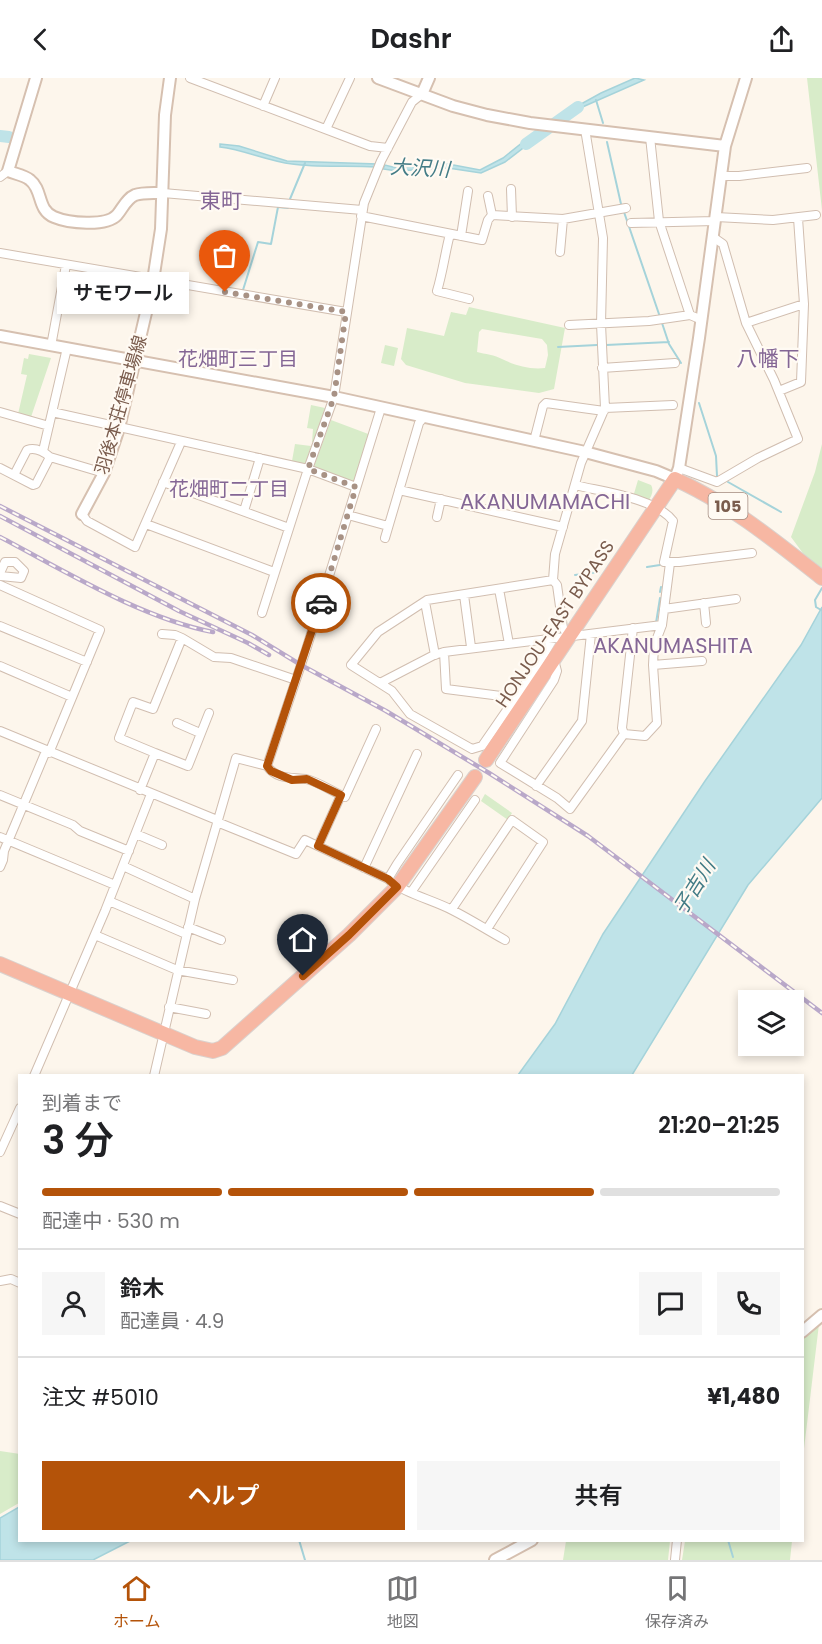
<!DOCTYPE html>
<html lang="ja">
<head>
<meta charset="utf-8">
<style>
  body { margin:0; font-family:Poppins,"Noto Sans JP",sans-serif; background:#f6f6f6; color:#202124; height:100vh; display:flex; flex-direction:column; font-size:22px; white-space:nowrap }
  * { box-sizing:border-box; margin:0 }
  p { font-size:20px; color:#757577 }
  .icon { flex:none; width:33px; height:33px; fill:none; stroke:currentColor; stroke-width:2; stroke-linecap:round; stroke-linejoin:round }
  .map { position:relative; flex:1; overflow:hidden }
  .sheet { position:absolute; left:18px; top:996px; width:786px; height:468px; display:flex; flex-direction:column; background:#fff; border-radius:0px; box-shadow:0 3px 9px #0003 }
  .sheet>* { flex:none }
  .controls { position:absolute; left:738px; top:912px; display:grid; gap:12px }
  .controls a { display:grid; place-items:center; width:66px; height:66px; border-radius:0px; background:#fff; box-shadow:0 3px 9px #0003; font-size:30px }
  .pin { position:absolute; display:grid; place-items:center; width:51px; height:51px; color:#fff; margin:-62px -26px; border-radius:50% 50% 50% 0; rotate:-45deg; box-shadow:0 0 6px #0007 }
  .pin .icon { rotate:45deg }
  .courier { position:absolute; display:grid; place-items:center; width:60px; height:60px; margin:-30px; border:4px solid #b45309; border-radius:50%; background:#fff; color:#222; box-shadow:0 2px 8px #0007 }
  .bubble { position:absolute; height:42px; border-radius:0px; background:#fff; box-shadow:0 3px 9px #0003; font-size:20px; font-weight:600; line-height:42px; text-align:center }
  .headline em { font-style:normal; font-weight:600 }
  .headline div { display:flex; flex-direction:column-reverse }
  .headline { display:flex; align-items:center; justify-content:space-between; height:102px; padding:0 24px }
  h1 { font-size:39px; font-weight:600; line-height:45px }
  .bar { display:grid; grid-template-columns:repeat(4,1fr); gap:9px 6px; align-content:center; height:72px; padding:0 24px }
  .bar i { height:8px; border-radius:4px; background:#e0e0e0 }
  .bar .active { background:#b45309 }
  .bar p { grid-column:span 4 }
  .line { display:flex; align-items:center; gap:15px; padding:0 24px; border-top:2px solid #e0e0e0 }
  .line div { flex:1 }
  .round { display:grid; place-items:center; flex:none; width:63px; height:63px; border-radius:0px; background:#f6f6f6 }
  .cta { display:flex; gap:12px; margin-top:auto; padding:12px 24px }
  .cta a { flex:1; height:69px; border-radius:0px; background:#b45309; color:#fff; font-size:24px; font-weight:600; line-height:69px; text-align:center }
  .cta a+a { background:#f6f6f6; color:#202124 }
  header { display:flex; justify-content:space-between; align-items:center; height:78px; padding:0 24px; background:#fff; font-size:27px; font-weight:600 }
  .dock { display:flex; justify-content:space-around; align-items:center; height:84px; border-top:2px solid #e0e0e0; background:#fff; font-size:16px; color:#757577 }
  .dock a { display:grid; justify-items:center; gap:3px }
  .dock .active { color:#b45309 }
  .map>svg:first-child { display:block }
  .green { fill:#d8ecc9; fill-rule:evenodd }
  .water { fill:#bfe3e8; stroke:#a5d3da; stroke-width:1.5 }
  .lines { fill:none; stroke-linecap:round; stroke-linejoin:round }
  .stream { stroke:#a5d3da; stroke-width:2 }
  .river { stroke:#bfe3e8; stroke-width:12 }
  .street-casing { stroke:#d1beb0; stroke-width:10 }
  .secondary-casing { stroke:#d6c0b0; stroke-width:14 }
  .highway-casing { stroke:#dad1cd; stroke-width:16 }
  .street { stroke:#fff; stroke-width:8 }
  .secondary { stroke:#fff; stroke-width:10 }
  .highway { stroke:#f7b7a3; stroke-width:14 }
  .rail-casing { stroke:#b9a8c9; stroke-width:4.5 }
  .rail { stroke:#fffaf3; stroke-width:2; stroke-dasharray:7; stroke-linecap:butt }
  .done { stroke:#a89285; stroke-width:6; stroke-dasharray:0 10.8 }
  .route { stroke:#b45309; stroke-width:8 }
  .labels { text-anchor:middle; stroke-width:4.5; stroke-linejoin:round; paint-order:stroke }
  .shield { fill:#fffaf3; stroke:#a28b7f; stroke-width:1.5 }
  .shield-label { font-size:16px; font-weight:bold; fill:#7a5c4d }
  .street-label { font-size:18px; fill:#7a5c4d; stroke:#fffaf3 }
  .water-label { font-size:20px; font-style:italic; fill:#437c86; stroke:#fffaf3 }
  .neighbourhood-label { font-size:20px; fill:#846695; stroke:#fffaf3 }
  .quarter-label { font-size:21px; fill:#846695; stroke:#fffaf3 }
</style>
</head>
<body>
<header><svg class="icon" aria-label="back" viewBox="0 0 24 24"><path d="M15 5l-7 7 7 7"/></svg>Dashr<svg class="icon" aria-label="share" viewBox="0 0 24 24"><path d="M12 15V3M7 8l5-5 5 5M5 13v7h14v-7"/></svg></header>
<div class="map">
<svg width="822" height="1482" viewBox="0 0 822 1482">
  <rect width="100%" height="100%" fill="#fdf6ec"/>
  <!-- green -->
  <path class="green" d="M807,0H822V132Z
    M469,229L565,250L554,311L539,315L465,305L406,287L401,281L407,250L444,258L451,234L466,237ZM482,251L542,261L547,267L548,277L545,290C530,292 514,287 502,281C495,277 485,276 477,274L479,254Z
    M385,267L398,270L394,288L381,285Z
    M29,276L51,280L31,339L18,336L27,297L21,296L24,280L28,281Z
    M311,327L325,330L313,364H312L313,351L307,350Z
    M331,342L371,357L355,403L351,404L316,392L314,388Z
    M295,366L311,368L306,384L304,386L292,383Z
    M822,366V492L805,478L791,459L815,394Z
    M638,402L651,407C654,412 652,418 648,423L633,419Z
    M485,716L512,735L508,742L481,723Z
    M819,1246L803,1379V1261Z
    M0,1373L20,1376L19,1425L0,1436Z
    M566,1463V1462L670,1463L668,1482H563Z
    M685,1463V1462L792,1463L790,1482H682Z"/>
  <!-- water -->
  <path class="water" d="M635,0L644,2L578,31L569,38L561,37L601,15Z
    M533,56L540,57L505,84L481,95L448,90L397,93L383,91L385,87L397,90L443,85L480,92L503,80Z
    M220,66L239,68L287,83L377,86L376,89C348,87 320,90 292,86C267,83 245,72 220,69Z
    M822,529V720L748,807L632,997H518L555,946L603,856L705,703L801,567Z
    M19,1429L20,1462L130,1463L93,1482H0V1440Z"/>
  <g class="lines">
    <!-- stream -->
    <path class="stream" d="M596,22L603,45
      M607,64L621,126
      M290,121L305,85
      M624,134L660,239
      M243,212L258,164L271,166L278,129L288,130
      M662,245L669,266L681,285
      M606,267L669,264
      M558,269L597,267
      M699,325L716,378L717,398
      M728,404L781,434
      M647,489L660,487
      M575,497L599,494
      M660,514L661,509
      M821,532L816,529L815,522L822,510
      M656,545L660,520
      M299,1462L305,1482
      M728,1462L733,1479"/>
    <!-- river -->
    <path class="river" d="M0,58L9,59
      M526,66L578,29"/>
    <defs>
      <path id="street" d="M190,0L370,68L388,70
        M263,28L275,0
        M326,51L350,0
        M650,59L659,143L690,237
        M721,98H739L807,90
        M0,99L8,93
        M511,111L512,139
        M163,115L362,132
        M488,118L492,137
        M361,138L482,162L488,142L492,137L563,141L626,130
        M716,139L773,142L816,137
        M631,145L715,143
        M450,156C445,175 443,193 437,213L469,221
        M461,158L468,113
        M560,174L563,141
        M0,175L346,234
        M746,245L804,226
        M569,247L649,243L690,237L702,242
        M51,268L66,187
        M602,290L675,285
        M779,313L801,304L804,226L798,140
        M605,330L673,327
        M0,334L49,348
        M52,334L308,391L356,409
        M534,363L543,328L546,325L604,333
        M43,373L67,270
        M0,390L33,407L36,406L50,379
        M679,390L717,404L758,380L798,361L774,302L746,245L723,166L713,159
        M14,397L27,372C36,369 43,373 50,379L104,395
        M163,404L289,450
        M575,407C603,414 656,420 673,443L664,484H679L752,475
        M399,412L563,449
        M244,433L260,380
        M82,436L87,443L135,469L181,364
        M348,437L388,448
        M437,439L441,421
        M146,446L274,494
        M385,460L419,345L424,339
        M0,495L5,484H15L24,493L21,500L0,498
        M0,507L100,552L49,675
        M499,511L509,566
        M464,517L471,569
        M425,524L435,577
        M704,525L706,545
        M664,531L736,521
        M262,535L308,391L334,319L364,125L381,83L412,24L422,16
        M0,548L87,584
        M568,558L563,550L557,507L553,502L555,476L581,385L605,330L601,246L603,160L585,51
        M182,560L214,579L231,580L296,602
        M553,561L534,593L482,668L472,671L410,636L392,613L351,587L378,554L427,522L553,502
        M444,574L446,611L501,618L511,625
        M554,582L557,593L554,602L500,685L557,720L570,731L624,656L622,650L633,550
        M653,587L702,583
        M0,588L72,619
        M380,605L434,577L444,574L662,547
        M177,645L200,655
        M0,653L217,742
        M624,656L645,658L657,645L653,587L654,568L662,547L670,485
        M155,675L188,688L209,635
        M267,688L306,572L381,330
        M536,708L582,643L591,556
        M140,712L155,675L119,660L133,624L153,631L182,560L175,557L162,556
        M0,717L73,747L80,753L129,773
        M217,744L296,776L305,762L388,801C403,815 433,822 452,832C470,841 487,852 505,862
        M136,756L162,767
        M0,759L115,807
        M318,768L341,717
        M123,788L195,821
        M0,789L3,782L4,773L46,673
        M364,790L417,676
        M388,801L397,786L458,697
        M412,813L475,722
        M109,823L186,856
        M452,831L512,742L543,764L487,851
        M188,849L221,862
        M95,857L177,892L233,902
        M169,929L206,936
        M34,998L105,833L151,716
        M154,998L195,821L236,680L267,688C277,702 292,699 306,701C319,704 333,714 345,719L376,651
        M0,1074L20,1030
        M0,1128L20,1136
        M0,1203L11,1201L20,1205
        M675,1482L677,1462"/>
      <path id="secondary" d="M36,0L8,93C15,96 24,97 30,102C43,112 37,132 54,139C68,145 106,149 117,137C123,130 126,121 135,117C143,114 154,115 163,115
        M378,0L453,28L487,37L530,45L725,68
        M422,16L429,0
        M0,258L334,319L585,374L656,393L675,401L679,390L699,260L725,68L746,0
        M82,436L104,395L119,350L152,209L161,151L165,37L170,0
        M802,1254L822,1237
        M495,1482L532,1462"/>
      <path id="highway" d="M486,682L675,401C730,426 775,463 822,500
        M0,886L195,969L213,973L222,970L349,857L397,809L475,699"/>
    </defs>
    <!-- street casing -->
    <use href="#street" class="street-casing"/>
    <!-- secondary casing -->
    <use href="#secondary" class="secondary-casing"/>
    <!-- highway casing -->
    <use href="#highway" class="highway-casing"/>
    <!-- street -->
    <use href="#street" class="street"/>
    <!-- secondary -->
    <use href="#secondary" class="secondary"/>
    <!-- highway -->
    <use href="#highway" class="highway"/>
    <defs>
      <path id="rail" d="M0,428L252,557L301,587L386,633L489,695L588,758L822,935
        M0,438L179,533L248,565L269,577
        M0,459C65,493 141,540 213,554"/>
    </defs>
    <!-- rail casing -->
    <use href="#rail" class="rail-casing"/>
    <!-- rail -->
    <use href="#rail" class="rail"/>
  </g>
  <g class="lines">
    <!-- done -->
    <path class="done" d="M225,214L346,234L334,319L308,391L356,409L321,525"/>
    <!-- route -->
    <path class="route" d="M303,898L349,857L397,809L388,801L318,768L341,717L307,701L292,702L271,693L267,688L321,525"/>
  </g>
  <g class="labels">
    <!-- shield labels -->
    <rect class="shield" x="708.5" y="415" width="39" height="26" rx="4.5"/>
    <g class="shield-label">
      <text x="728" y="434">105</text>
    </g>
    <!-- street labels -->
    <g class="street-label">
      <text transform="translate(121 327) rotate(-74)" y="6">羽後本荘停車場線</text>
      <text transform="translate(555 546) rotate(-56)" y="6">HONJOU-EAST BYPASS</text>
    </g>
    <!-- water labels -->
    <g class="water-label">
      <text transform="translate(420 90) rotate(3)" y="7">大沢川</text>
      <text transform="translate(694 809) rotate(-58)" y="7">子吉川</text>
    </g>
    <!-- neighbourhood labels -->
    <g class="neighbourhood-label">
      <text x="238" y="288">花畑町三丁目</text>
      <text x="229" y="418">花畑町二丁目</text>
    </g>
    <!-- quarter labels -->
    <g class="quarter-label">
      <text x="221" y="130">東町</text>
      <text x="768" y="288">八幡下</text>
      <text x="545" y="431">AKANUMAMACHI</text>
      <text x="673" y="575">AKANUMASHITA</text>
    </g>
  </g>
</svg>
<div class="controls">
<a><svg class="icon" aria-label="layers" viewBox="0 0 24 24"><path d="M12 4l9 5-9 5-9-5zM3 14l9 5 9-5"/></svg></a>
</div>
<div class="pin" style="left:225px;top:214px;background:#ea580c"><svg class="icon" aria-label="bag" viewBox="0 0 24 24"><path d="M5 8h14l-1 12H6zM9 8a3 3 0 0 1 6 0"/></svg></div>
<div class="pin" style="left:303px;top:898px;background:#1f2937"><svg class="icon" aria-label="home" viewBox="0 0 24 24"><path d="M3 11l9-7 9 7M6 9v11h12V9"/></svg></div>
<div class="courier" style="left:321px;top:525px"><svg class="icon" aria-label="car" viewBox="0 0 24 24"><path d="M5 17H2v-5l4-1 3-4h7l3 4 3 1v5h-3M9 17h6M6 11h13"/><circle cx="7" cy="17" r="2"/><circle cx="17" cy="17" r="2"/></svg></div>
<div class="bubble" style="left:57px;top:194px;width:132px">サモワール</div>
<section class="sheet">
<div class="headline"><div><h1>3 分</h1><p>到着まで</p></div><em>21:20–21:25</em></div>
<div class="bar"><i class="active"></i><i class="active"></i><i class="active"></i><i></i><p>配達中 · 530 m</p></div>
<div class="line" style="height:108px"><a class="round"><svg class="icon" aria-label="person" viewBox="0 0 24 24"><circle cx="12" cy="8" r="4"/><path d="M4 21q1-7 8-7t8 7"/></svg></a><div><b>鈴木</b><p>配達員 · 4.9</p></div><a class="round"><svg class="icon" aria-label="chat" viewBox="0 0 24 24"><path d="M4 5h16v11H9l-5 4z"/></svg></a><a class="round"><svg class="icon" aria-label="phone" viewBox="0 0 24 24"><path d="M5 4h4l2 5-3 2q2 4 5 5l2-3 5 2v4C11 20 4 13 5 4z"/></svg></a></div>
<div class="line" style="height:78px"><div>注文 #5010</div><b>¥1,480</b></div>
<div class="cta"><a>ヘルプ</a><a>共有</a></div>
</section>
</div>
<nav class="dock">
<a class="active"><svg class="icon" aria-label="home" viewBox="0 0 24 24"><path d="M3 11l9-7 9 7M6 9v11h12V9"/></svg>ホーム</a>
<a><svg class="icon" aria-label="map" viewBox="0 0 24 24"><path d="M3 6l6-2 6 2 6-2v14l-6 2-6-2-6 2zM9 4v14M15 6v14"/></svg>地図</a>
<a><svg class="icon" aria-label="saved" viewBox="0 0 24 24"><path d="M7 4h10v16l-5-4-5 4z"/></svg>保存済み</a>
</nav>
</body>
</html>
